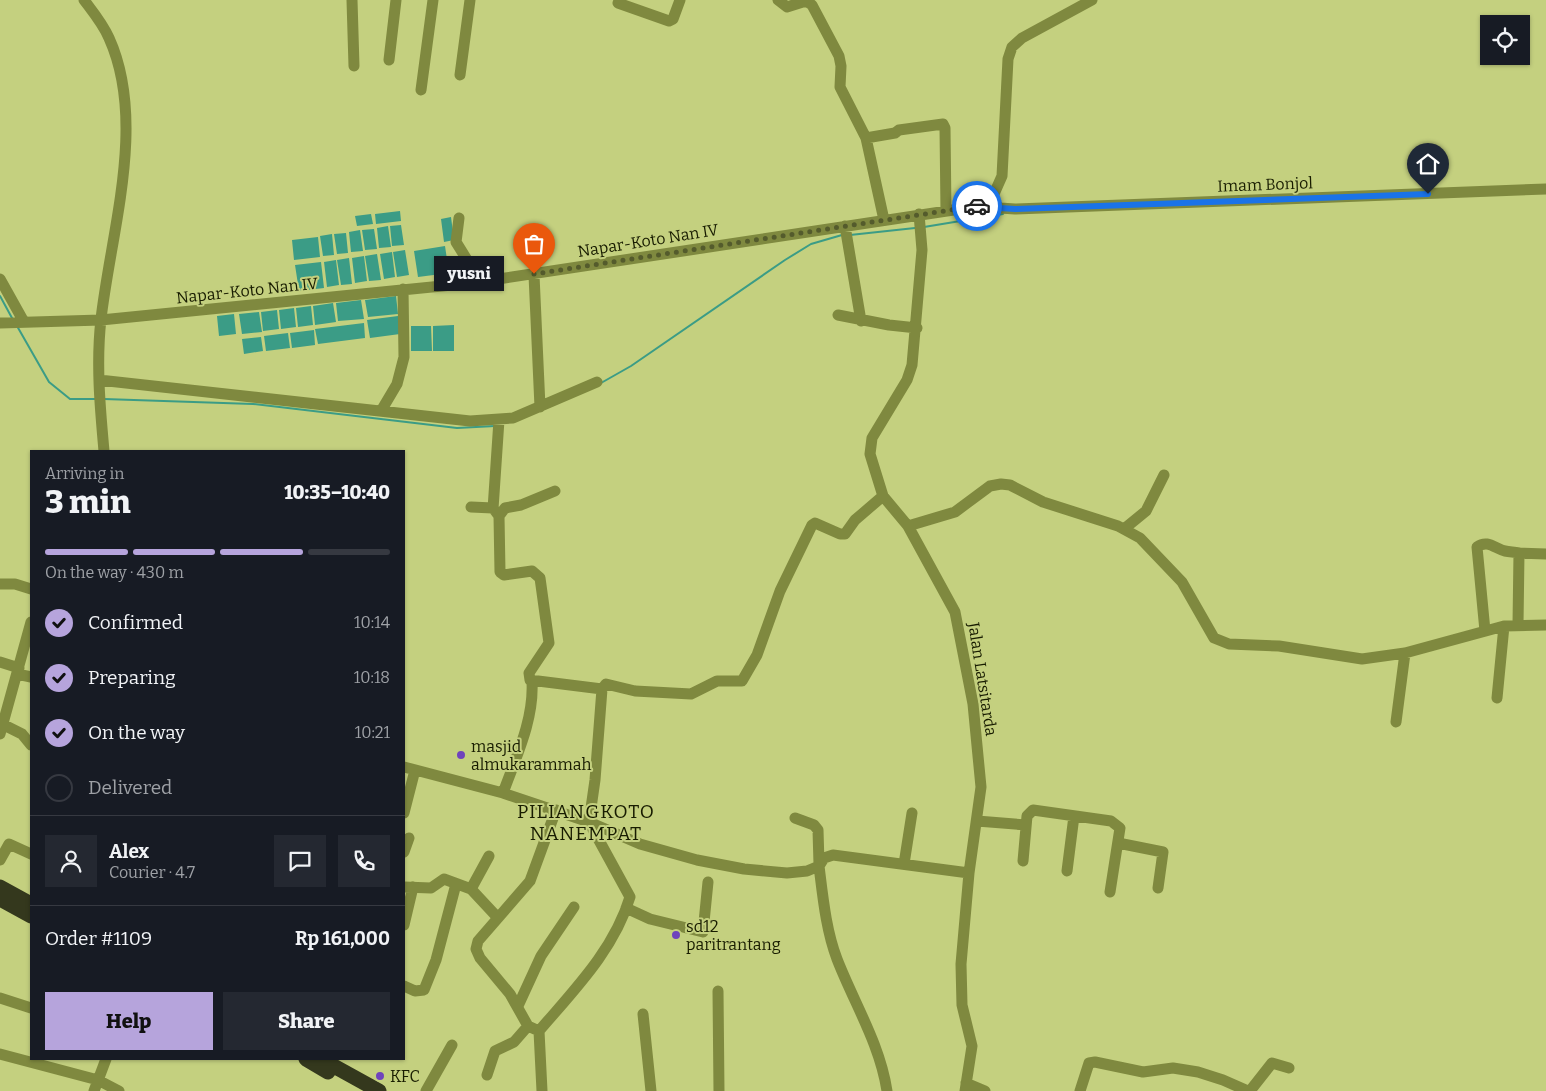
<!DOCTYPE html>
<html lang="en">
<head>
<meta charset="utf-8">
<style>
  body { margin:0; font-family:Bitter,serif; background:#242831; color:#f1f3f6; height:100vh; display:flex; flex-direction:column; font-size:19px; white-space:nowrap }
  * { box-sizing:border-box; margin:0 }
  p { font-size:16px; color:#9ea1a6 }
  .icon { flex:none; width:28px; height:28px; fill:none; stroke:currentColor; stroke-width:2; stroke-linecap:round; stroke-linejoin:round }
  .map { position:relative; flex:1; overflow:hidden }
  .drawer { position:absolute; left:30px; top:450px; width:375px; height:610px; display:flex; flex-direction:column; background:#171b24; border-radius:0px; box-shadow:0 1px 4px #0004 }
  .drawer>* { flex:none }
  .buttons { position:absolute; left:1480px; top:15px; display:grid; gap:10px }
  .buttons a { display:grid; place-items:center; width:50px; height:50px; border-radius:0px; background:#171b24; box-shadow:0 1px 4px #0004; font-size:25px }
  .pin { position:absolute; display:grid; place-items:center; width:42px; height:42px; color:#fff; margin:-51px -21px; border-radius:50% 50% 50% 0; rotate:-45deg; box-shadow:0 0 5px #0007 }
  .pin .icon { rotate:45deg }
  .courier { position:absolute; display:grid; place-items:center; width:50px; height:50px; margin:-25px; border:4px solid #1a73e8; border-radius:50%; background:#fff; color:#222; box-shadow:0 1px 6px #0007 }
  .bubble { position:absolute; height:35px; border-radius:0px; background:#171b24; box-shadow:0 1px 4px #0004; font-size:16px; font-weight:800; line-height:35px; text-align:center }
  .headline em { font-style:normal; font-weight:800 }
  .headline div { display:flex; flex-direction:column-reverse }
  .headline { display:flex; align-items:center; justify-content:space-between; height:85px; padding:0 15px }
  h1 { font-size:32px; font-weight:800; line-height:38px }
  .bar { display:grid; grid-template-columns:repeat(4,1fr); gap:8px 5px; align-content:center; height:60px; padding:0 15px }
  .bar i { height:6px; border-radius:4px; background:#363941 }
  .bar .active { background:#b6a4dc }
  .bar p { grid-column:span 4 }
  .line { display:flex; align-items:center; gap:12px; padding:0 15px; border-top:1px solid #363941 }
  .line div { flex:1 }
  .round { display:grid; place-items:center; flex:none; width:52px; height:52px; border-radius:0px; background:#242831 }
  ol { padding:0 15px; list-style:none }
  li { display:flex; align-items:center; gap:15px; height:55px }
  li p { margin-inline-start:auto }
  li .icon { padding:5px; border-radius:50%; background:#b6a4dc; color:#111; stroke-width:4 }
  li:last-child { color:#9ea1a6 }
  li i { width:28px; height:28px; border:2px solid #363941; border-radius:50% }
  .action { display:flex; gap:10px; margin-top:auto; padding:10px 15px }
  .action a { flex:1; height:58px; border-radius:0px; background:#b6a4dc; color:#111; font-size:20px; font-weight:800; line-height:58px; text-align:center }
  .action a+a { background:#242831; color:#f1f3f6 }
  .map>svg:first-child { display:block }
  .water { fill:#3b9c86 }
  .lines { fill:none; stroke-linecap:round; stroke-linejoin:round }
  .stream { stroke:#3b9c86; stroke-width:2 }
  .minor { stroke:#7f893f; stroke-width:11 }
  .highway { stroke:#34381d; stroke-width:15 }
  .done { stroke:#545b2c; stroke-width:5; stroke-dasharray:0 9 }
  .route { stroke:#1a73e8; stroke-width:6 }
  .poi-dot { fill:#6f43bc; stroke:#c4d07f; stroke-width:2 }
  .labels { text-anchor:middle; stroke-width:4; stroke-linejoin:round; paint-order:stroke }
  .street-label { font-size:16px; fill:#181c00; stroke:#c4d07f }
  .poi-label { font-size:16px; fill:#181c00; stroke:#c4d07f; text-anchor:start }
  .quarter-label { font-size:19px; letter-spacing:1px; fill:#181c00; stroke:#c4d07f }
</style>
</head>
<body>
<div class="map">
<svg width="1546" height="1091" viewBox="0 0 1546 1091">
  <rect width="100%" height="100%" fill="#c4d07f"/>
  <!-- water -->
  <path class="water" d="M400,211L401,221L376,224L375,214Z
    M371,214L373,224L357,226L355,216Z
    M451,217L454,240L444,242L441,219Z
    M401,225L404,245L392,246L390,226Z
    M388,226L391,247L379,248L377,228Z
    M374,229L377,249L365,250L362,230Z
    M360,230L363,251L351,252L349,232Z
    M346,233L348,253L337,254L334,234Z
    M332,234L334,255L323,256L320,236Z
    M318,237L320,257L294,260L292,240Z
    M445,246L449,273L418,277L414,251Z
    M405,250L409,275L397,277L393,252Z
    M392,252L395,277L384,279L380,254Z
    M377,254L381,280L369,281L365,256Z
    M364,256L367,281L355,283L352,258Z
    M349,258L352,284L341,285L337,260Z
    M336,260L339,285L327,287L324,262Z
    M321,262L324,288L299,291L295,265Z
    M396,296L398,314L368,317L365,300Z
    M361,300L364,319L338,321L336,303Z
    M333,303L336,322L315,325L313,306Z
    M311,306L313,325L298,327L296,308Z
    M294,308L296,327L281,329L279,310Z
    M277,310L279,329L263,331L261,312Z
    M259,312L262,332L242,334L239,314Z
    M234,314L236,334L219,336L217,316Z
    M398,316L400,334L370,338L367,320Z
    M364,323L365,338L318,344L315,329Z
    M454,325V351H433V326Z
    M411,326H431L432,351H411Z
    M314,330L315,345L292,348L290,333Z
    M288,333L290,348L266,351L264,336Z
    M261,337L263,351L244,354L242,339Z"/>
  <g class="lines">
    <!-- stream -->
    <path class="stream" d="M924,227L1003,214
      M850,235L915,228
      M0,296L12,318
      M17,326L49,382L70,399H97
      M601,383L631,366L785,260L811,244L842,235
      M104,399L253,404L457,428L495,426"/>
    <!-- minor -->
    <path class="minor" d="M84,0C93,12 103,24 109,38C147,122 111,231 101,319C96,363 100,407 104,451
      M352,0L354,66
      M778,0L787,7L806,1L812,5L839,56L841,66L840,87L866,138L884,220
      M618,3L669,21L673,19L680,0
      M389,60L396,0
      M460,75L470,0
      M421,90L433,0
      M866,138L895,133L899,130L943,124L945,128L946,211
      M989,200L1000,208L1015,209L1546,189
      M919,214L922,250L912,365L907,380L872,438L870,454L883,496L908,526L955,612L973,704L981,787L969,873L961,964L962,1005L972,1046L965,1091
      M459,218L456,242L469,263L472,283
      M845,226L861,321
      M534,275L540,407
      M0,279L24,322
      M838,315L889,325L917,328
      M0,323L101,320L472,283L980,206L994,194L1002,176L1008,59L1012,47L1022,38L1092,0
      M99,380L470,421L513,418L597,382
      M381,411L397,384L404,357L403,289
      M471,507L493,508L499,516L505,508L521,505L555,491
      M493,509L499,420
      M499,516L500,572L504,575L532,571L540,578L549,643L529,673L530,680L602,689
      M908,526L955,512L990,486L1001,484L1010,485L1043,502L1118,526L1140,538L1182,582L1214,638L1229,644L1279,646L1362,659L1405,653L1504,626L1546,625
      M1124,529L1146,511L1164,475
      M0,584H15L31,589
      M1518,624L1519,553L1546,554
      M1485,631L1477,547C1488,539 1495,549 1505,551C1510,552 1514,552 1519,553
      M0,662L19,668
      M17,674L31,677
      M1497,698L1504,626
      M1396,722L1405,653
      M0,723L22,734L31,745
      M0,734L31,622
      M404,767L503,793L589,822L640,844L697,860L744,869L787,873L807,871L819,866L824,858L833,855L969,873
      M503,793C516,757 534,720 532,682
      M404,813L415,770
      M795,818L814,825L818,830L819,864
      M977,821L1026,825
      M1118,843L1163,852L1158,888
      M404,852L409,838
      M0,860L9,844L31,854
      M1023,861L1027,816L1033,810L1111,821L1120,828L1110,892
      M904,864L912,813
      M819,866C823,898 826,930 837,959C854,1003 880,1044 887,1091
      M1067,871L1074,816
      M404,887L431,888L444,879L471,889L498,918
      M471,889L489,856
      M626,908L650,919L703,932L708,882
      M404,925L413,887
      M404,986L415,991L424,990L436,960L456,884
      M718,991L719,1091
      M0,998L31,1008
      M518,1006L541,956L574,907
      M643,1014L651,1091
      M539,1031L528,1026L510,994L480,958L476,949L478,941L530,881L556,810
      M0,1054L98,1080L119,1091
      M487,1075L495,1051L514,1042L528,1026
      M966,1083L985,1091
      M94,1091L106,1059
      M426,1091L452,1045
      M542,1091L539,1031C574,990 614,950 630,897L589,822L595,780L602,689L606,684L635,691L691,694L717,681H742L757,655L780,591L812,525L815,523L840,534H845L855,520L883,496
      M1080,1091L1089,1063L1095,1062L1143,1072L1173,1068L1198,1072L1223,1080L1248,1091
      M1250,1091L1272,1063L1289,1068"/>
    <!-- highway -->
    <path class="highway" d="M0,887L31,904
      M0,899L31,916
      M306,1059L328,1072
      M321,1059L379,1091"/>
  </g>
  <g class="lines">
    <!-- done -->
    <path class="done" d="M534,274L977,206"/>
    <!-- route -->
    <path class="route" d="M977,206L989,200L1000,208L1015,209L1428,194"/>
  </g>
  <!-- markers -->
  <g class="poi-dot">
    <circle cx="461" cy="755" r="5"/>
    <circle cx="676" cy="935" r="5"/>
    <circle cx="380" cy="1076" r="5"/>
  </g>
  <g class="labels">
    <!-- street labels -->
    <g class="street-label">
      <text transform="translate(1265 184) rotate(-2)" y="6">Imam Bonjol</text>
      <text transform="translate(648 240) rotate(-9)" y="6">Napar-Koto Nan IV</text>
      <text transform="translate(247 290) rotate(-6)" y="6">Napar-Koto Nan IV</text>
      <text transform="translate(983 679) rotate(81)" y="6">Jalan Latsitarda</text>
    </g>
    <!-- poi labels -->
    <g class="poi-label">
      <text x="471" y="752">masjid<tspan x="471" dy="18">almukarammah</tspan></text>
      <text x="686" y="932">sd12<tspan x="686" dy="18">paritrantang</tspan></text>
      <text x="390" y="1082">KFC</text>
    </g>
    <!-- quarter labels -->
    <g class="quarter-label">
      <text x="586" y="818">PILIANGKOTO<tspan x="586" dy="22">NANEMPAT</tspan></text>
    </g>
  </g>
</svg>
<div class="buttons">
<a><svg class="icon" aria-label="locate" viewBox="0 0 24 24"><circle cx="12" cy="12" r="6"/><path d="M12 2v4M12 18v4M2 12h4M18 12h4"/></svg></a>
</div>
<div class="pin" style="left:534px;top:274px;background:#ea580c"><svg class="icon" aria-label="bag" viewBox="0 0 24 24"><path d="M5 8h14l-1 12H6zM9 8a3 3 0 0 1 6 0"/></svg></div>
<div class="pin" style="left:1428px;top:194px;background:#1f2937"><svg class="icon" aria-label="home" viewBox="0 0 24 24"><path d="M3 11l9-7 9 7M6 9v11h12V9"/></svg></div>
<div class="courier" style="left:977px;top:206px"><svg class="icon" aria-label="car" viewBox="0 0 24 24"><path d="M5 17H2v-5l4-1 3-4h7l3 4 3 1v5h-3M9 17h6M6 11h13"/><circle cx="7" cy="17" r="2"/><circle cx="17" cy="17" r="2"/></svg></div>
<div class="bubble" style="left:434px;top:256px;width:70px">yusni</div>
<section class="drawer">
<div class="headline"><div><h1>3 min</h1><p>Arriving in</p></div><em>10:35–10:40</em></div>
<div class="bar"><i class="active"></i><i class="active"></i><i class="active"></i><i></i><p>On the way · 430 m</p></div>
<ol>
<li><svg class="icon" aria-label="check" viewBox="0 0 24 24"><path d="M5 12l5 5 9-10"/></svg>Confirmed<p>10:14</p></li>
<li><svg class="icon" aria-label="check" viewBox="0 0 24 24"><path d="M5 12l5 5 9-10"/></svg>Preparing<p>10:18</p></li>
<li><svg class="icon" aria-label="check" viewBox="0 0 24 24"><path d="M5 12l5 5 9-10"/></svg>On the way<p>10:21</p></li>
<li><i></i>Delivered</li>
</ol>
<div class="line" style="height:90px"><a class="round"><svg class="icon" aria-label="person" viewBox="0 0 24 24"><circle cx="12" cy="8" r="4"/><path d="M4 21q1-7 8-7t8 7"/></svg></a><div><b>Alex</b><p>Courier · 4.7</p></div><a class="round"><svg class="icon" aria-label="chat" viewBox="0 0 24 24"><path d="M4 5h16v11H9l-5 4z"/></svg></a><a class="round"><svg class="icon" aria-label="phone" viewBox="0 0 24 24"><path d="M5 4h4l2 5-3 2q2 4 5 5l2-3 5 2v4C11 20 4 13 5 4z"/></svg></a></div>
<div class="line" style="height:65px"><div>Order #1109</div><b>Rp 161,000</b></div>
<div class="action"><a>Help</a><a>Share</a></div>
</section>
</div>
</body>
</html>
